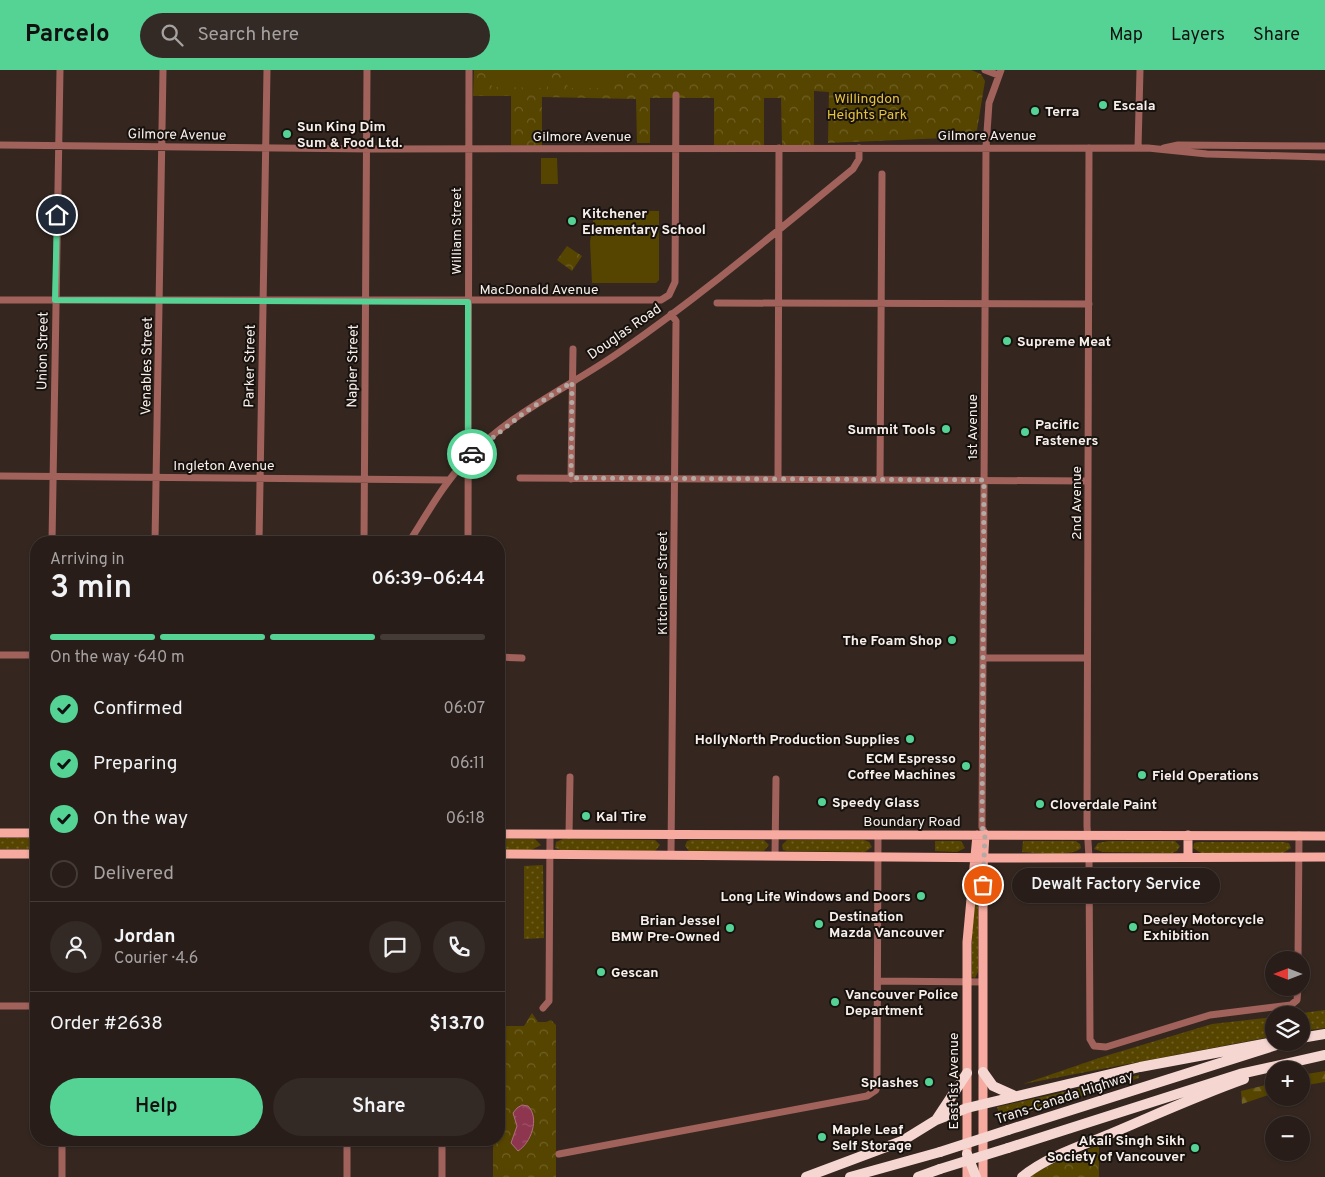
<!DOCTYPE html>
<html lang="en">
<head>
<meta charset="utf-8">
<style>
  body { margin:0; font-family:Overpass,sans-serif; background:#342a25; color:#f1f3f6; height:100vh; display:flex; flex-direction:column; font-size:19px; white-space:nowrap }
  * { box-sizing:border-box; margin:0 }
  p { font-size:16px; color:#a5a2a2 }
  .icon { flex:none; width:28px; height:28px; fill:none; stroke:currentColor; stroke-width:2; stroke-linecap:round; stroke-linejoin:round }
  .map { position:relative; flex:1; overflow:hidden }
  .side { position:absolute; left:30px; top:466px; width:475px; height:610px; display:flex; flex-direction:column; background:#281d18; border-radius:20px; box-shadow:0 1px 4px #0004,0 0 0 1px #443b37 }
  .side>* { flex:none }
  .needle { width:32px; rotate:270deg }
  .fabs { position:absolute; left:1265px; top:881px; display:grid; gap:10px }
  .fabs a { display:grid; place-items:center; width:45px; height:45px; border-radius:50%; background:#281d18; box-shadow:0 1px 4px #0004,0 0 0 1px #443b37; font-size:25px }
  .pin { position:absolute; display:grid; place-items:center; width:42px; height:42px; color:#fff; margin:-21px; border:2px solid #fff; border-radius:50%; box-shadow:0 1px 5px #0007 }
  .courier { position:absolute; display:grid; place-items:center; width:50px; height:50px; margin:-25px; border:4px solid #54d395; border-radius:50%; background:#fff; color:#222; box-shadow:0 1px 6px #0007 }
  .bubble { position:absolute; height:35px; border-radius:18px; background:#281d18; box-shadow:0 1px 4px #0004,0 0 0 1px #443b37; font-size:16px; font-weight:600; line-height:35px; text-align:center }
  .summary em { font-style:normal; font-weight:600 }
  .summary div { display:flex; flex-direction:column-reverse }
  .summary { display:flex; align-items:center; justify-content:space-between; height:85px; padding:0 20px }
  h1 { font-size:32px; font-weight:600; line-height:38px }
  .bar { display:grid; grid-template-columns:repeat(4,1fr); gap:8px 5px; align-content:center; height:60px; padding:0 20px }
  .bar i { height:6px; border-radius:4px; background:#443b37 }
  .bar .on { background:#54d395 }
  .bar p { grid-column:span 4 }
  .line { display:flex; align-items:center; gap:12px; padding:0 20px; border-top:1px solid #443b37 }
  .line div { flex:1 }
  .round { display:grid; place-items:center; flex:none; width:52px; height:52px; border-radius:26px; background:#342a25 }
  ol { padding:0 20px; list-style:none }
  li { display:flex; align-items:center; gap:15px; height:55px }
  li p { margin-inline-start:auto }
  li .icon { padding:5px; border-radius:50%; background:#54d395; color:#111; stroke-width:4 }
  li:last-child { color:#a5a2a2 }
  li i { width:28px; height:28px; border:2px solid #443b37; border-radius:50% }
  .action { display:flex; gap:10px; margin-top:auto; padding:10px 20px }
  .action a { flex:1; height:58px; border-radius:30px; background:#54d395; color:#111; font-size:20px; font-weight:600; line-height:58px; text-align:center }
  .action a+a { background:#342a25; color:#f1f3f6 }
  header { display:flex; align-items:center; gap:30px; box-sizing:border-box; height:70px; padding:0 25px; background:#54d395; color:#111 }
  header strong { font-size:24px }
  nav { display:flex; gap:28px; margin-inline-start:auto; font-size:18px }
  .search { width:350px; height:45px; background:#342a25; display:flex; align-items:center; gap:12px; box-sizing:border-box; padding:0 18px; border-radius:28px; color:#a5a2a2; font-size:19px }
  .map>svg:first-child { display:block }
  .grass { fill:url(#grass-dots) }
  .forest { fill:url(#forest-firs) }
  .park { fill:url(#park-crowns) }
  .garden { fill:#564500 }
  .water { fill:url(#water-ripples); stroke:#ae6e7e }
  .lines { fill:none; stroke-linecap:round; stroke-linejoin:round }
  .minor { stroke:#a0625b; stroke-width:7 }
  .major { stroke:#f6aaa0; stroke-width:9 }
  .highway { stroke:#f6d6d1; stroke-width:10 }
  .highway-bridge { stroke:#f6d6d1; stroke-width:10 }
  .done { stroke:#b4a9a3; stroke-width:5; stroke-dasharray:0 9 }
  .route { stroke:#54d395; stroke-width:6 }
  .poi-dot { fill:#54d395; stroke:#18120f; stroke-width:2 }
  .labels { text-anchor:middle; stroke-width:4; stroke-linejoin:round; paint-order:stroke }
  .park-label { font-size:14px; fill:#e7c33c; stroke:#18120f }
  .poi-label { font-size:14px; font-weight:bold; fill:#f8efea; stroke:#18120f; text-anchor:start }
  .street-label { font-size:14px; fill:#f8efea; stroke:#18120f }
</style>
</head>
<body>
<header>
<strong>Parcelo</strong>
<div class="search"><svg class="icon" aria-label="search" viewBox="0 0 24 24"><circle cx="10" cy="10" r="6"/><path d="M15 15l6 6"/></svg>Search here</div>
<nav><a>Map</a><a>Layers</a><a>Share</a></nav>
</header>
<div class="map">
<svg width="1325" height="1107" viewBox="0 0 1325 1107">
  <defs>
    <pattern id="grass-dots" width="8" height="8" patternUnits="userSpaceOnUse" patternTransform="scale(1.25)"><rect width="8" height="8" fill="#564500"/><path d="M2 2h.1M6 6h.1" fill="none" stroke="#6f6025" stroke-width="1.8" stroke-linecap="round"/></pattern>
    <pattern id="forest-firs" width="22" height="20" patternUnits="userSpaceOnUse" patternTransform="scale(1.25)"><rect width="22" height="20" fill="#564500"/><path d="M5 1l3.5 6h-7zM16 11l3.5 6h-7z" fill="#6f6025"/></pattern>
    <pattern id="park-crowns" width="20" height="18" patternUnits="userSpaceOnUse" patternTransform="scale(1.25)"><rect width="20" height="18" fill="#564500"/><path d="M2 6a3 3 0 1 1 6 0M12 15a3 3 0 1 1 6 0" fill="none" stroke="#6f6025"/></pattern>
    <pattern id="water-ripples" width="26" height="14" patternUnits="userSpaceOnUse" patternTransform="scale(1.25)"><rect width="26" height="14" fill="#8e364f"/><path d="M2 4q2-2 4 0t4 0M15 11q2-2 4 0t4 0" fill="none" stroke="#9f5368"/></pattern>
  </defs>
  <rect width="100%" height="100%" fill="#352720"/>
  <!-- grass -->
  <path class="grass" d="M0,768H36V779H0Z
    M499,769H535L541,775L531,780H499Z
    M563,769L655,770L660,775L655,781H564L555,778L556,772Z
    M691,770H764L769,775L764,781H689L685,776L687,771Z
    M787,770H864L869,772L872,777L865,782L787,781L783,780L782,775Z
    M935,771H961L965,778L957,782L935,781Z
    M1023,771H1076L1080,774L1081,778C1074,787 1035,783 1022,782Z
    M1109,771H1175L1180,776L1177,781L1172,783L1103,782L1094,779L1098,773Z
    M1198,772H1283L1289,773L1291,778L1283,783H1201L1193,778L1194,773Z
    M543,795L544,868L524,869V796Z
    M978,799V902L975,908L972,907V855Z
    M1325,940V958L1301,961V945H1287Z
    M1274,947V966L1023,1014L1102,987L1212,954Z
    M1139,1005V1008L1002,1051L997,1037Z"/>
  <!-- forest -->
  <path class="forest" d="M1325,1001V1012L1301,1016V1005Z
    M1274,1013V1023L1242,1034L1241,1021Z"/>
  <!-- park -->
  <path class="park" d="M474,0H971L981,4L985,11L977,60L970,67L828,73L829,22L814,21V75H782L781,28H764V75H714V28H650V73H637L636,29L542,27V76L511,75V26H473Z
    M567,176L582,186L572,201L557,190Z
    M532,943L538,952H546L551,950L556,955V1107H493V1070H499V956H524Z
    M1099,1075V1107H1028L1050,1095Z"/>
  <!-- garden -->
  <path class="garden" d="M487,0H548L547,18L493,17L487,10Z
    M562,0H624L626,12L602,18H570L562,10Z
    M541,88H557L558,114H541Z
    M599,140L659,141V210L656,213H592L590,172L594,145Z"/>
  <!-- water -->
  <path class="water" d="M522,1035L528,1036C540,1048 531,1073 518,1081L511,1073L517,1056L513,1043L517,1038Z"/>
  <g class="lines">
    <!-- minor -->
    <path class="minor" d="M985,0L998,5
      M0,75L372,79L1148,78L1207,84L1325,87
      M1089,78L1087,756L1089,787L1090,969L1094,976L1106,977L1210,945L1291,935L1297,930L1298,918
      M1138,78L1140,0
      M1164,78L1178,75L1325,76
      M0,230H661L669,225L675,212L676,25
      M717,233L1089,234
      M671,244L676,251L671,784
      M0,406L449,410
      M520,408L1088,411
      M571,409L573,279
      M778,409L779,78
      M880,410L882,104
      M52,472L60,0
      M155,472L163,0
      M259,472L267,0
      M364,472L367,0
      M409,472C427,444 444,413 467,389C510,343 571,316 621,281C702,225 777,161 853,99L859,89V78
      M468,472L469,0
      M0,585H36
      M499,587L522,588
      M984,588H1087
      M985,764L982,757L986,77L989,33L1001,0
      M569,765L570,707
      M775,785L776,709
      M1298,890L1299,765
      M878,911L983,912
      M0,936H36
      M543,938L549,931L550,765
      M559,1084L867,1026L876,1020L877,1014L878,765
      M62,1107V1070
      M347,1107V1070
      M442,1107V1070"/>
    <!-- major -->
    <path class="major" d="M0,763H36
      M499,764L1325,766
      M0,784H36
      M499,784L1018,788L1325,787
      M1188,787V765
      M967,1107V872L977,765
      M983,1107V798L985,764"/>
    <!-- highway -->
    <path class="highway" d="M1301,968L1325,964
      M983,1002L993,1016L1013,1025
      M936,1050L967,1003
      M1008,1060L1286,972
      M1008,1078L1240,1004L1325,985
      M967,1084L976,1107
      M806,1107L902,1071L936,1050L967,1038L1140,997L1274,972
      M850,1107L940,1082
      M918,1107L940,1099
      M1022,1107C1046,1087 1081,1076 1110,1064C1155,1045 1199,1025 1244,1009"/>
    <!-- highway-bridge -->
    <path class="highway-bridge" d="M940,1082L1008,1060
      M940,1099L1008,1078"/>
  </g>
  <g class="lines">
    <!-- done -->
    <path class="done" d="M472,384L525,342L572,312L571,408L984,410L982,757L985,764L983,815"/>
    <!-- route -->
    <path class="route" d="M57,145L55,230L468,232V388L472,384"/>
  </g>
  <!-- markers -->
  <g class="poi-dot">
    <circle cx="1103" cy="35" r="5"/>
    <circle cx="1035" cy="41" r="5"/>
    <circle cx="287" cy="64" r="5"/>
    <circle cx="572" cy="151" r="5"/>
    <circle cx="1007" cy="271" r="5"/>
    <circle cx="946" cy="359" r="5"/>
    <circle cx="1025" cy="362" r="5"/>
    <circle cx="952" cy="570" r="5"/>
    <circle cx="910" cy="669" r="5"/>
    <circle cx="966" cy="696" r="5"/>
    <circle cx="1142" cy="705" r="5"/>
    <circle cx="822" cy="732" r="5"/>
    <circle cx="1040" cy="734" r="5"/>
    <circle cx="586" cy="746" r="5"/>
    <circle cx="921" cy="826" r="5"/>
    <circle cx="819" cy="854" r="5"/>
    <circle cx="1133" cy="857" r="5"/>
    <circle cx="730" cy="858" r="5"/>
    <circle cx="601" cy="902" r="5"/>
    <circle cx="835" cy="932" r="5"/>
    <circle cx="929" cy="1012" r="5"/>
    <circle cx="822" cy="1067" r="5"/>
    <circle cx="1195" cy="1078" r="5"/>
  </g>
  <g class="labels">
    <!-- park labels -->
    <g class="park-label">
      <text x="867" y="33">Willingdon<tspan x="867" dy="16">Heights Park</tspan></text>
    </g>
    <!-- poi labels -->
    <g class="poi-label">
      <text x="1113" y="40">Escala</text>
      <text x="1045" y="46">Terra</text>
      <text x="297" y="61">Sun King Dim<tspan x="297" dy="16">Sum &amp; Food Ltd.</tspan></text>
      <text x="582" y="148">Kitchener<tspan x="582" dy="16">Elementary School</tspan></text>
      <text x="1017" y="276">Supreme Meat</text>
      <text x="1035" y="359">Pacific<tspan x="1035" dy="16">Fasteners</tspan></text>
      <text x="936" y="364" text-anchor="end">Summit Tools</text>
      <text x="942" y="575" text-anchor="end">The Foam Shop</text>
      <text x="900" y="674" text-anchor="end">HollyNorth Production Supplies</text>
      <text x="956" y="693" text-anchor="end">ECM Espresso<tspan x="956" dy="16">Coffee Machines</tspan></text>
      <text x="1152" y="710">Field Operations</text>
      <text x="832" y="737">Speedy Glass</text>
      <text x="1050" y="739">Cloverdale Paint</text>
      <text x="596" y="751">Kal Tire</text>
      <text x="911" y="831" text-anchor="end">Long Life Windows and Doors</text>
      <text x="829" y="851">Destination<tspan x="829" dy="16">Mazda Vancouver</tspan></text>
      <text x="1143" y="854">Deeley Motorcycle<tspan x="1143" dy="16">Exhibition</tspan></text>
      <text x="720" y="855" text-anchor="end">Brian Jessel<tspan x="720" dy="16">BMW Pre-Owned</tspan></text>
      <text x="611" y="907">Gescan</text>
      <text x="845" y="929">Vancouver Police<tspan x="845" dy="16">Department</tspan></text>
      <text x="919" y="1017" text-anchor="end">Splashes</text>
      <text x="832" y="1064">Maple Leaf<tspan x="832" dy="16">Self Storage</tspan></text>
      <text x="1185" y="1075" text-anchor="end">Akali Singh Sikh<tspan x="1185" dy="16">Society of Vancouver</tspan></text>
    </g>
    <!-- street labels -->
    <g class="street-label">
      <text transform="translate(177 64) rotate(1)" y="5">Gilmore Avenue</text>
      <text x="987" y="70">Gilmore Avenue</text>
      <text x="582" y="71">Gilmore Avenue</text>
      <text transform="translate(456 161) rotate(-90)" y="5">William Street</text>
      <text x="539" y="224">MacDonald Avenue</text>
      <text transform="translate(624 261) rotate(-35)" y="5">Douglas Road</text>
      <text transform="translate(42 281) rotate(-89)" y="5">Union Street</text>
      <text transform="translate(146 296) rotate(-89)" y="5">Venables Street</text>
      <text transform="translate(249 296) rotate(-89)" y="5">Parker Street</text>
      <text transform="translate(352 296) rotate(-89)" y="5">Napier Street</text>
      <text transform="translate(972 357) rotate(-90)" y="5">1st Avenue</text>
      <text x="224" y="400">Ingleton Avenue</text>
      <text transform="translate(1076 433) rotate(-90)" y="5">2nd Avenue</text>
      <text transform="translate(662 513) rotate(-90)" y="5">Kitchener Street</text>
      <text x="912" y="756">Boundary Road</text>
      <text transform="translate(953 1011) rotate(-90)" y="5">East 1st Avenue</text>
      <text transform="translate(1064 1027) rotate(-18)" y="5">Trans-Canada Highway</text>
    </g>
  </g>
</svg>
<div class="fabs">
<a><svg class="needle" viewBox="-14 -14 28 28"><path d="M0-13l5 13h-10z" fill="#e53935"/><path d="M0 13l5-13h-10z" fill="#a5a2a2"/></svg></a>
<a><svg class="icon" aria-label="layers" viewBox="0 0 24 24"><path d="M12 4l9 5-9 5-9-5zM3 14l9 5 9-5"/></svg></a>
<a>+</a>
<a>−</a>
</div>
<div class="pin" style="left:983px;top:815px;background:#ea580c"><svg class="icon" aria-label="bag" viewBox="0 0 24 24"><path d="M5 8h14l-1 12H6zM9 8a3 3 0 0 1 6 0"/></svg></div>
<div class="pin" style="left:57px;top:145px;background:#1f2937"><svg class="icon" aria-label="home" viewBox="0 0 24 24"><path d="M3 11l9-7 9 7M6 9v11h12V9"/></svg></div>
<div class="courier" style="left:472px;top:384px"><svg class="icon" aria-label="car" viewBox="0 0 24 24"><path d="M5 17H2v-5l4-1 3-4h7l3 4 3 1v5h-3M9 17h6M6 11h13"/><circle cx="7" cy="17" r="2"/><circle cx="17" cy="17" r="2"/></svg></div>
<div class="bubble" style="left:1012px;top:798px;width:208px">Dewalt Factory Service</div>
<section class="side">
<div class="summary"><div><h1>3 min</h1><p>Arriving in</p></div><em>06:39–06:44</em></div>
<div class="bar"><i class="on"></i><i class="on"></i><i class="on"></i><i></i><p>On the way · 640 m</p></div>
<ol>
<li><svg class="icon" aria-label="check" viewBox="0 0 24 24"><path d="M5 12l5 5 9-10"/></svg>Confirmed<p>06:07</p></li>
<li><svg class="icon" aria-label="check" viewBox="0 0 24 24"><path d="M5 12l5 5 9-10"/></svg>Preparing<p>06:11</p></li>
<li><svg class="icon" aria-label="check" viewBox="0 0 24 24"><path d="M5 12l5 5 9-10"/></svg>On the way<p>06:18</p></li>
<li><i></i>Delivered</li>
</ol>
<div class="line" style="height:90px"><a class="round"><svg class="icon" aria-label="person" viewBox="0 0 24 24"><circle cx="12" cy="8" r="4"/><path d="M4 21q1-7 8-7t8 7"/></svg></a><div><b>Jordan</b><p>Courier · 4.6</p></div><a class="round"><svg class="icon" aria-label="chat" viewBox="0 0 24 24"><path d="M4 5h16v11H9l-5 4z"/></svg></a><a class="round"><svg class="icon" aria-label="phone" viewBox="0 0 24 24"><path d="M5 4h4l2 5-3 2q2 4 5 5l2-3 5 2v4C11 20 4 13 5 4z"/></svg></a></div>
<div class="line" style="height:65px"><div>Order #2638</div><b>$13.70</b></div>
<div class="action"><a>Help</a><a>Share</a></div>
</section>
</div>
</body>
</html>
